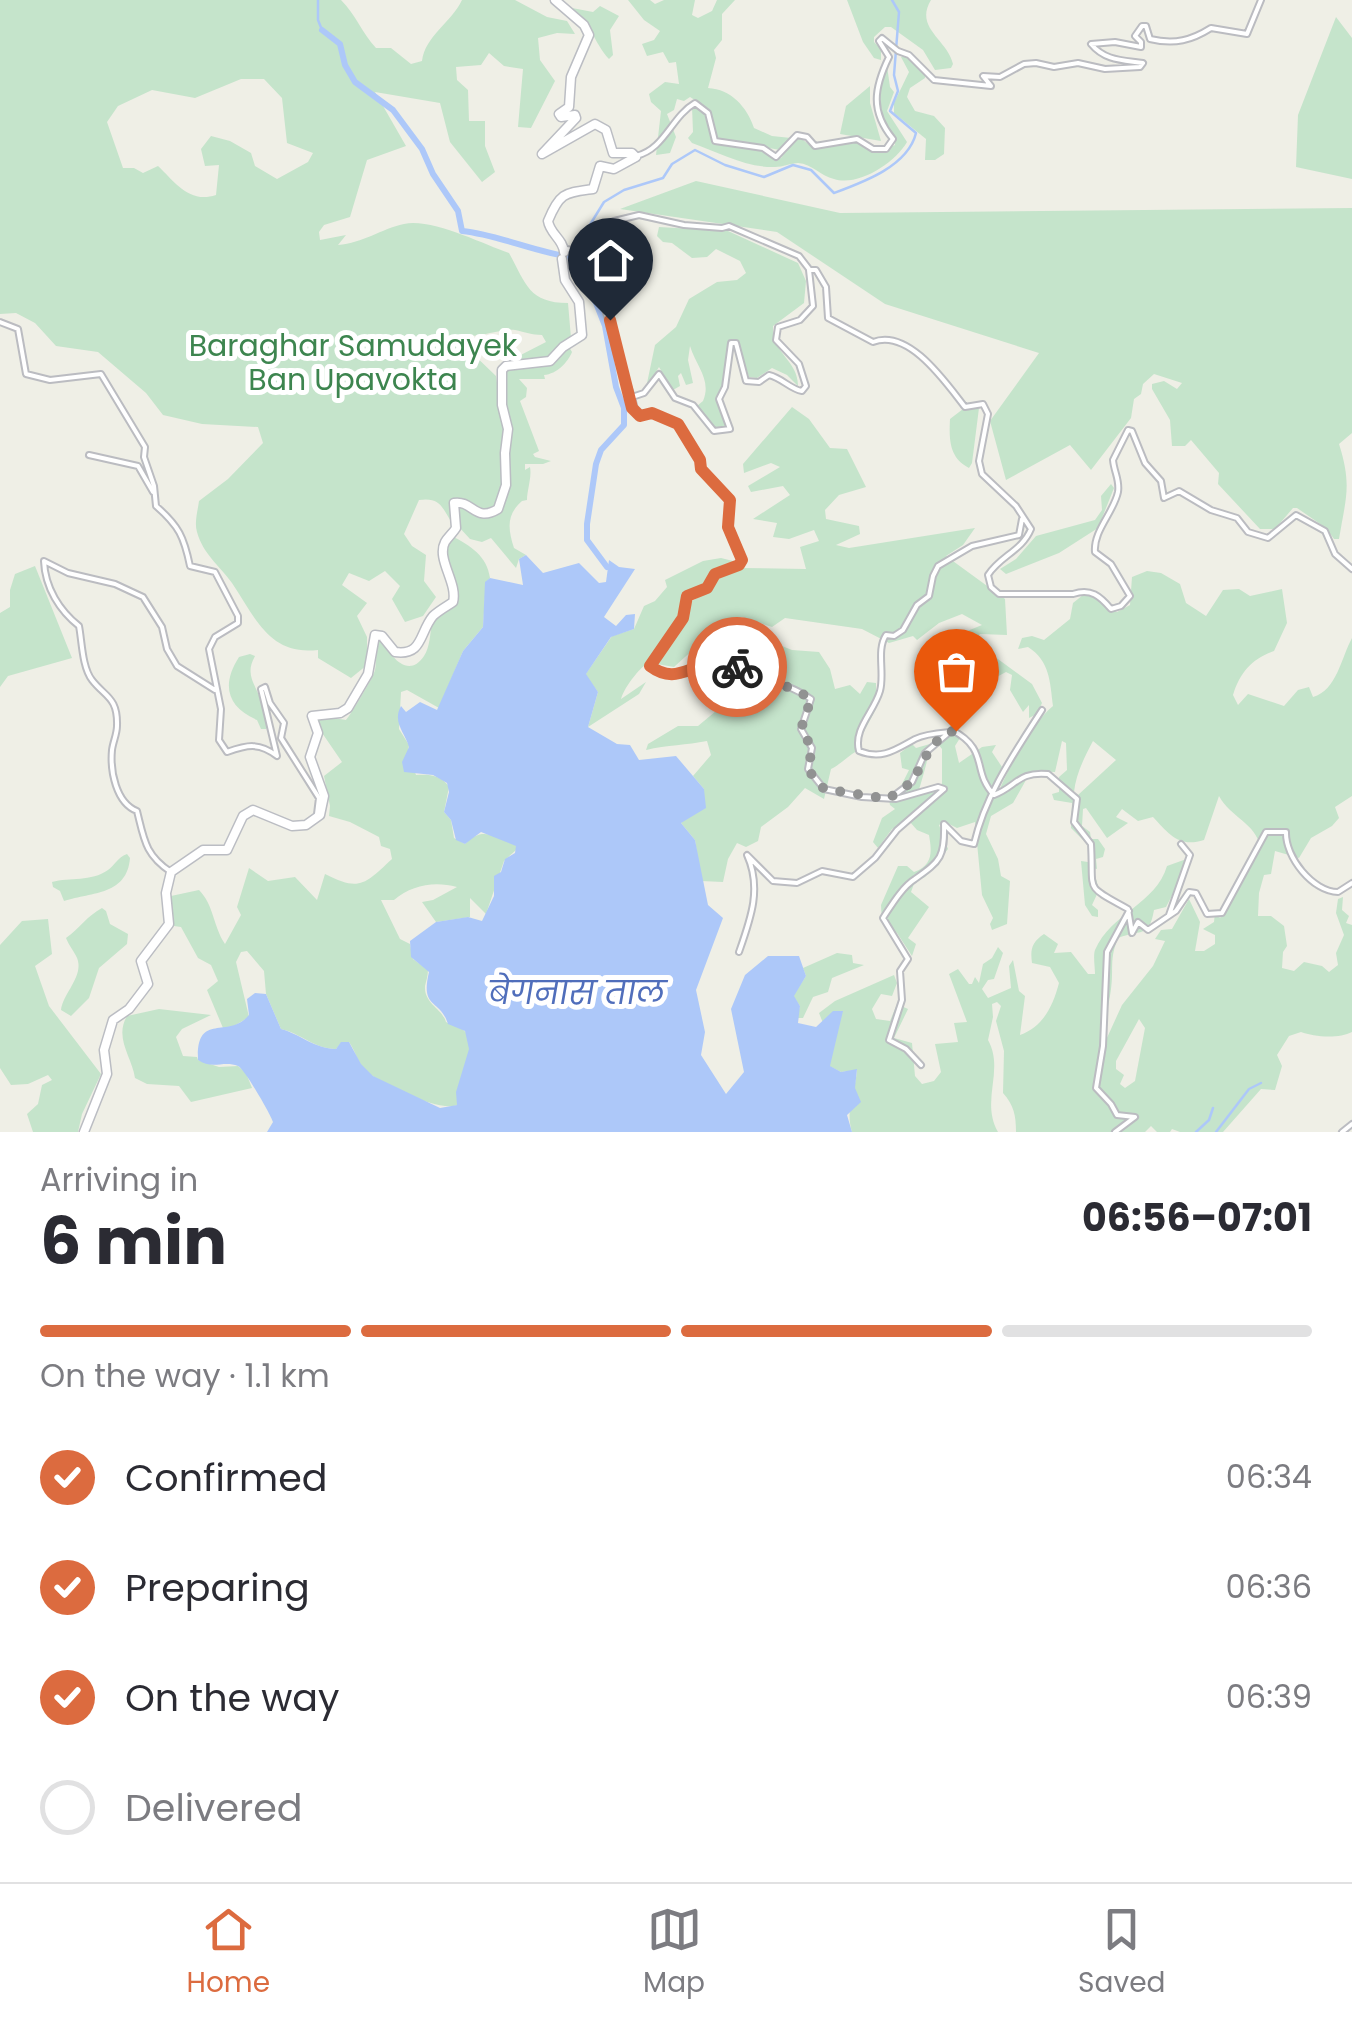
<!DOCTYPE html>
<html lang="en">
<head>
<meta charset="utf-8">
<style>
  body { margin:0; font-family:Poppins,"Noto Sans Devanagari",sans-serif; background:#f7f7f7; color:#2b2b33; height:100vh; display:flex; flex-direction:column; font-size:38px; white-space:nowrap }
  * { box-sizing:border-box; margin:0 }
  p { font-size:32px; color:#7c7c81 }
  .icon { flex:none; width:55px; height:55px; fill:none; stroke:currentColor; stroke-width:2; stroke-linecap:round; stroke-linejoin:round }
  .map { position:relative; height:1132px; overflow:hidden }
  .sheet { display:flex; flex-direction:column; background:#fff; flex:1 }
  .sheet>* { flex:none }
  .pin { position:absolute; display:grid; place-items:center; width:85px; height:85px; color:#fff; margin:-102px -42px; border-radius:50% 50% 50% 0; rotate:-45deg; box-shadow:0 0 10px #0007 }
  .pin .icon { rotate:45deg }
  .courier { position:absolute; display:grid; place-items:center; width:100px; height:100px; margin:-50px; border:8px solid #dc6b3f; border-radius:50%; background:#fff; color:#222; box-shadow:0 2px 12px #0007 }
  .headline em { font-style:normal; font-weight:700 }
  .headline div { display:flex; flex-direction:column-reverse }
  .headline { display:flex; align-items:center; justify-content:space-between; height:170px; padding:0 40px }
  h1 { font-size:65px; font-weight:700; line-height:75px }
  .bar { display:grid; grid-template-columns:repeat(4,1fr); gap:15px 10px; align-content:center; height:120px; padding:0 40px }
  .bar i { height:12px; border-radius:8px; background:#e1e1e2 }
  .bar .on { background:#dc6b3f }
  .bar p { grid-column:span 4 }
  ol { padding:0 40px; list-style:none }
  li { display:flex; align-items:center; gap:30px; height:110px }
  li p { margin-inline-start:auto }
  li .icon { padding:10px; border-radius:50%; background:#dc6b3f; color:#fff; stroke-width:4 }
  li:last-child { color:#7c7c81 }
  li i { width:55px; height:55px; border:5px solid #e1e1e2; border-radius:50% }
  .dock { display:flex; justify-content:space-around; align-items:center; height:140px; border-top:2px solid #e1e1e2; background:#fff; font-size:28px; color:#7c7c81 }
  .dock a { display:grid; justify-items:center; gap:5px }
  .dock .on { color:#dc6b3f }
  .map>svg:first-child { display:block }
  .green { fill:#c5e4cb; fill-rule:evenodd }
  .water { fill:#adc8f9 }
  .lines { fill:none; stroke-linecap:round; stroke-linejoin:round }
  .stream { stroke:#adc8f9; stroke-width:2.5 }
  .river { stroke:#adc8f9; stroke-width:6 }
  .street-casing { stroke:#bbbcc1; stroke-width:8 }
  .secondary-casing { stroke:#bbbdc3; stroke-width:11 }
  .street { stroke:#fff; stroke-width:4 }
  .secondary { stroke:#fff; stroke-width:8 }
  .done { stroke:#919292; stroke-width:10; stroke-dasharray:0 18 }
  .route { stroke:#dc6b3f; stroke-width:12 }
  .labels { text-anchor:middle; stroke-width:10; stroke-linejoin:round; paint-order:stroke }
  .park-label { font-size:30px; fill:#3d854f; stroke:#fff }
  .water-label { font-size:32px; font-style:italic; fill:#506ebb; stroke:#fff }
</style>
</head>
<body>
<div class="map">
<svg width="1352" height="1132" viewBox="0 0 1352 1132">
  <rect width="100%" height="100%" fill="#efefe6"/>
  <!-- green -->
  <path class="green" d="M0,0H341C356,15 362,33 376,48H391L411,64L422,61C425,36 451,23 462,0H515L547,17L567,21L575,34L557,33L538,38L540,60L555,81L531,128L518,127L523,69L504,66L489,53L481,65L456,67L457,80L468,90L469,121H485V146L495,172L482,182L450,142L440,103L375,92L406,146L367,160L350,217L324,225L319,232L320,240L346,235L338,245C363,243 381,229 404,224C432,218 482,244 509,253C526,284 529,303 568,303L571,338L546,360L509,361L546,342L542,335C532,335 525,332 515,330C505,328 483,336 470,336L469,350L496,376L498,389L504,430L501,466L504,480L495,509L482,512L456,499L450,507L452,523C442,507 440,497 419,500L404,534L412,546L426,555L424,581L436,597L423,616L405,622L392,599L400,586L385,571L369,581L349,573L342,585L367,603L357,616L367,637V665L351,678L318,658V650C269,656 255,617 232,583C219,565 203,554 197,532C194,522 198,510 199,501L228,479L263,443L258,427L202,424L163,415L146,393L98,352L56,346L35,323L16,313L0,314ZM241,79H264L282,98L287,143L313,153L308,162L277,179L255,166L251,153L230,141L211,136L201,149L205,166L219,165L216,195C189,204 175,182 158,166L143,173L134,168H123L107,122L118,106L152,90L195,98Z
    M628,0H650L655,4L664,0H695L692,15L698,18L712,11L717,0H735L722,14V40L714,50L716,58L708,88C731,89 747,107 754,128L772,136L791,138L780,150L719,139L714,134L709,109L690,97L684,101L677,99L674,110L667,114L676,137L670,153L656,155L661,111L651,102L649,94L665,82L679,84L676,62L669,63L663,52L647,56L642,44L654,40L660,31L644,20Z
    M847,0H931C914,28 947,39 953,64L951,68L935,70L923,50L891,27H885L874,37V42L881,49V60L874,58L863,42Z
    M600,6L619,16L610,30L613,55L609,59C594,43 590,21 572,8L593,12Z
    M1336,17L1352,38V179L1296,167L1298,115Z
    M909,56L925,73V78L910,88L907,97L915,111L934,116L945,128L944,154L935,160H925L926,139L894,113V103L909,72L901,57Z
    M887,66L890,87L894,92L887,111L907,142C895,163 858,187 834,179C821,176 812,164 798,163C791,163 783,167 775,167C746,168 718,152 692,143L688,138L693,132L692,107L705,112L712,142L759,149L776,159L781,158L795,140L802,139L813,148L856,141L877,153L895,145C894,134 889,132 884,123C874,105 878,84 887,66Z
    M870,86V103L881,141L840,134L846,106Z
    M696,181L840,213L1352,208V433L1339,444C1352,485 1346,497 1339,539H1334L1326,528L1297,508H1293L1275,529H1260L1218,484L1219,473L1191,440L1185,446H1172L1170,420L1152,389V384L1164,381L1177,389L1182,383L1154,374L1143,384L1141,394L1134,399L1131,418L1091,470L1070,445L1006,480L990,421L1039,353L885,304L777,232L620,209Z
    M659,227L728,231L798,263L806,281L804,303L773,326C772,354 798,360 798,386L787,375L772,368L757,378L749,377L737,340L728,341L729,358L717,403L727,429H715L697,406L703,401C712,380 696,366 690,346L688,360L693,383L686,385L681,373L678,376L680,386L673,390L659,367L646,388L655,345L676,327L689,299L717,282L737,280L746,273L740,261L716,249L707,257L692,258L672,243L663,242L657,236Z
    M569,347L572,352C568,362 557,374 544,375L545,379H519L527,388L526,397L520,401L539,451L533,454L535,457L551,461L543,464H525V470L530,467C532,477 527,490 527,500L522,501C506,515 508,529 514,548L526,555L519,559L516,568L491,538L482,542L470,539L459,527L458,503L485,518L493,517C508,498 511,483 506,459L509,455L512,428L505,415L504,368L544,366L558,360Z
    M792,407L809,419L830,448L847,449L866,487L839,495L825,510L826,519L859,526L860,534L836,545L849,548L975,528L963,545L946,556L1005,599L1007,635L980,634L973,643L955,636L982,625L962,614L939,623L917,640L913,636L889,643L862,629L785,618L772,627L742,617L718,627L674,667L657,664L690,602L706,593L721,575L742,568L806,569L800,547L819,541L814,530L789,539L773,537L777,523L753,519L790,495L783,486L751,492L748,486L780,467L771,463L744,473L743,464Z
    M979,408L972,463L969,468C949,458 949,439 950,419L963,409Z
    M1111,484L1114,488L1098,528L1059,553L1006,574L1000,569L1016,559L1036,536L1095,520L1102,510L1101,496Z
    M452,536C471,546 487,556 490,578L486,582L483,627L463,651L439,708L407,690L401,692L399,729L409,745L408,752L416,775C428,774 442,775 449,787L444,812L451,820L454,838L465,844C484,825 494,838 516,845V850L504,861L486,914L470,898V917L436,922L422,902L433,900L457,887C434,881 412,885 394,900H381L400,939L410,944L413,959L428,970C428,976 426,981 425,986C424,1004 442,1008 446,1022C453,1026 463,1027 467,1034C477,1055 457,1084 457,1105C441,1113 377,1083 364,1069C357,1061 355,1050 349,1042H342L336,1049C315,1049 300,1033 281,1029L266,994L264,971L247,951L241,952L236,962L249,1017L234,1026L223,1028L207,990L218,981L211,965L198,958L181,927L174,926L171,896L199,890C214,905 213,926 225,944L241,915L237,907L249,868L268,881L295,877L317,900L325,874C360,892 365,884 392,859L390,849L381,846L379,837L350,822L329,816L330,806L324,776L342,762L318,727L314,715L346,720C350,716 374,676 375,670C377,660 376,646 375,636L382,639C389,655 408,680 424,656C430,647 430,633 432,623L457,602C457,580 436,555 452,536Z
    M721,558L737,562L715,568L704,588L685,593L680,620L654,659C641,665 625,686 621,699L646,682L639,694L588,727L598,692L585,675L612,636L634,629L644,606L655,601L667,587L665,580L703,561Z
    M35,566L72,658L8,676L0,687V613L10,607V590L15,574Z
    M1147,571L1161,573L1180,584L1186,603L1206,616L1223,590L1239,589L1250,596L1282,589L1287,623L1274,651C1252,659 1240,672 1233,695L1238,705L1248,694L1284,706L1298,690L1309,687L1313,697C1337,690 1341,658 1352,638V796L1335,807L1339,818L1332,826L1311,838L1299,858L1275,851L1271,874L1264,875L1259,893L1258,916H1271L1284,926L1287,946L1283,952L1282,968L1294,971L1304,962L1322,966L1329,972L1338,965L1336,953L1344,935L1336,913L1338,899L1343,897L1342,910L1349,916L1346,923L1352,925V1032C1339,1039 1314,1037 1301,1032L1289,1036L1277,1055L1282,1066L1275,1090L1261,1089L1223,1132H1180L1172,1129L1170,1132H1157L1151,1126L1145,1132H1016C1016,1116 1014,1105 1003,1093L1004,1051L996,1021L1001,1006L997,1002L992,1004L993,1017L988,1040C1005,1071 980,1100 998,1132H852C845,1109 855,1094 857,1070L841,1072L829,1066L833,1012L823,1023L819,1013L835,1001L894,975L897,983L892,996L881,994L872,1009L876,1019L890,1021L897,1004L908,1009L894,1038L912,1043L915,1076L922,1084L934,1081L941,1072L935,1044L958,1042L954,1023L967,1022L949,974L958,969L969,984H972L975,977L979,983L983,964L992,958L998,947L1003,953L994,979L988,980L982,989L988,998L1011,988L1009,966L1013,960L1019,991L1025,996L1020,1035C1043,1027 1053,1006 1059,983L1050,967L1032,963C1030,949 1032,942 1044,934L1058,944L1054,953L1071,952L1088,974H1095C1095,967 1093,956 1095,950C1111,913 1156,904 1167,866L1192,857L1166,907L1154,910C1149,939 1140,929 1118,938C1109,960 1114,968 1111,989C1109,1006 1103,1022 1106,1040L1122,1005L1153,966L1165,941L1155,939L1161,930L1172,929L1189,899L1200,922L1195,951H1204L1215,944V935L1203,929L1214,922L1215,912L1220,918L1223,914L1261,848C1255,822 1231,818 1219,796L1204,840C1179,848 1169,834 1153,817L1138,821L1122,809L1116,817L1128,823L1107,838L1086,808L1083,809L1082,826L1090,832L1091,839H1098L1105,849L1103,857L1096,859L1097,869L1093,868L1099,890L1092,905L1098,910V917L1092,916L1085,905L1081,861L1088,862V845L1071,828L1072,803L1054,800L1052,794L1059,792V777L1067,770L1066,743L1062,741L1055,772C1031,770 1017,773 999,791C1010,765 1032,723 1053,706C1050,682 1050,661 1028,647L1018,649L1022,638L1032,636L1044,640L1070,619L1073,603L1083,595H1093L1106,607L1117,612L1130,605L1132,577ZM1093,741L1116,760L1078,795L1074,792C1076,774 1084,758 1093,741ZM1139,1019L1145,1028L1135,1081L1125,1088L1120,1084L1124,1075L1116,1069V1061Z
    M752,634L792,650L819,652L830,669L835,689L850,685L860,694L867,682L876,683V709L859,741L861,749C849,754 843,763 831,769L824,799L805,788L788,807L761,827L758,841L746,847L737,843L728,859L723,882L701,881L695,840L681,823L704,789L693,776L711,755L707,741C687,745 667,745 646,750L648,744L678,726H698L740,691Z
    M250,654L255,656C245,674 254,682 260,698C263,707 265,716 269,725L266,729H261L257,720C227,707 221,685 239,657Z
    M991,654L1032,684L1042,703L1037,714L1029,718V705L1023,712L1010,690L1012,675L1006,672L991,680H983V672L990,671L982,664Z
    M951,733L960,738L955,746L959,763L982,747L996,745L992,752L1002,767L989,794L991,798L1026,780L1013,803L991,816L986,834L998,859L1001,876L1010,881L1007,924L992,930L990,924L993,918L982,895L975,822L957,828L945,822L939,825L948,849L925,877L915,881L911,892L929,907L908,938L916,944L912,956L897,933L882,923L881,905L898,866H907L914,872C933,865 932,852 929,835L917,830L910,822L913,817L892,829L878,848L873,842L882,818L895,809L890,805L888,795L900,788L909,770L902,768L900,753L912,744L916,748L930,744C930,752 921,785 917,795L934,791L937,795L942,783V749L938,744Z
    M127,854L130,858C127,895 93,892 64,901L60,891L53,887L52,882C70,877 91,882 108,870C116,864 117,858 127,854Z
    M102,908L106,911L110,924L128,934L127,944L99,968L89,998L71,1016L61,1010C63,994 82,978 78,961C77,955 69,946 66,938C80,928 87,916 102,908Z
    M48,919L52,954L35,966L49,1006L101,1074L82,1114L78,1132H33L27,1114L38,1104L42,1085L52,1080L48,1075L28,1084L11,1085L0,1068V945L22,921Z
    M837,953L852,955L853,963L864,965L832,978L828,992L813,997L803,1018H797L800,1006L793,996L806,976L803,968Z
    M159,1009L211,1015L182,1029L176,1037L183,1056L197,1057L198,1060L219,1067L238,1066L246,1073L252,1088L191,1102L179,1086L147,1084L135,1078C132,1057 114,1038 127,1016Z"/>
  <!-- water -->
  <path class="water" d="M526,555L543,573L579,563L599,583L606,582L609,560L619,567L635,569L604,617L616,626L626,615L635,614L634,629L611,637L586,674L598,692L588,727L617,744L630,745L639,760L676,756L704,789L706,808L681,823L695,840L708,905L723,918L696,990L705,1032L701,1055L726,1094L744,1072L731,1009L745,975L768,956H799L806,976L794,996L800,1006L798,1023L816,1027L833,1011H843L830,1066L841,1072L857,1069L855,1088L861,1102L847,1115L852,1132H267L273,1122C271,1115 244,1068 238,1066C224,1060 212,1070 198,1060C196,1011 228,1040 249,1015L247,999L255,993L266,994L281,1029C300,1034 315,1049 336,1049L341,1042H349L361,1064L373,1076L440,1108L457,1105L456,1092L469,1049L465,1031L448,1024C440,998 420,1010 429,972L411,957L410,941L436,922L468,917L482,921L494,896V876L501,872L505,859L515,853L516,846L481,832L465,844L456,840L451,820L444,812L449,792L447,783L433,775L404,772L402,762L409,747C405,733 392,722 401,706L406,712L420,702L437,710L463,651L483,627L485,582L490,578L523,585L519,559Z"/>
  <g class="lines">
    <!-- stream -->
    <path class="stream" d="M318,0V20L322,30
      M570,257L604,202L624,190L663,178L672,164L695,150L725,165L764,177L793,165L811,170L834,193C864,182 908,166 916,133L890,111L898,91L894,75L899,12L892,0
      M1196,1132L1209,1120L1213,1108
      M1216,1132L1249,1089L1261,1083"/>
    <!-- river -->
    <path class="river" d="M322,30L340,44L345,65L355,82L393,110L422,149L433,174L458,211L462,231C499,235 532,251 570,257L596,303L605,326L616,387L624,408V425L601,450L596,464L587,524V540L607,567"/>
    <defs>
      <path id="street" d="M636,156C665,149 671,117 695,103L708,113L715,141L763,148L776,157L797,135L807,137L815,146L857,139L873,149H886L893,139C870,111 874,88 889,57L879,41L882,38L898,51L909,55L934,80L991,86L983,76L1000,77L1024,64L1036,63L1054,67L1078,63L1105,69L1140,67L1143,63C1123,60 1105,61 1091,44L1115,42L1141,47V42L1135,36L1142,26H1146L1150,39C1175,45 1192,40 1211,28L1247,34L1261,0
        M614,221L639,215L684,225L722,228L729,226L799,256L809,269
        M566,249L581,251L580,261L603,301L617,355L632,397L644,393L659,374L675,398L693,405L714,431L730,429L719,399L725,387L731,343H736L746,381L759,382L769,375C782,378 790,389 802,391L806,386L799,364L776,340L778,327L800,320L813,306L809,270H816L826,287L828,318L873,342C909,328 946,383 965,407L983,404L988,414L979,461L982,474L1016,506L1031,529C1022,551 1000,556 988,575L991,587L999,594H1073C1091,588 1100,596 1111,609L1121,606L1130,596L1111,564L1095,552C1093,531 1114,512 1118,492C1120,480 1114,472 1113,460L1128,430L1132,431L1145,463L1161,481L1164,498L1179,491L1211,510L1237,518L1248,532L1268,538L1296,515L1325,531L1335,554L1352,569
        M0,322L18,329L26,374L50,380L101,374L145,447L144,457L154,486L156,506C179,526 184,537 190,566L215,572L238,616V623L215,637L209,649L221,709L219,740L227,752C247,745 259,742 277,756L261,689L265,687L270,703L284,723L281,738L319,798L317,814
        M632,397L636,414L652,413L678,425L700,460L701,469L730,500L728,527L742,559L739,565L715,573L707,588L687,597L683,618L651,667C680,689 693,657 724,662C738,665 748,676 760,679C783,685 791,686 811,699L801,729L812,748L808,769L824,789L862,797L896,799L938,787L944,789L897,830L875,858L853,877L822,871L797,883L773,881L747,855C762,888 751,918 739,952
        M89,455L138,466L153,492
        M949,732C938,733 925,734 915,739C895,750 882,760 859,751C853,729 874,712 880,691C885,673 876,650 886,635L894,636L903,630L917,605L929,596L933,576L938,566L972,546L1019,535L1022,519
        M892,797L912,782L925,753L952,730C990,750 971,771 994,795C1016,787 1018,771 1048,774L1077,799L1074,822L1091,844C1094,894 1083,884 1128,909L1132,933L1138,922L1148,930L1176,911L1189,892L1196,893L1207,914L1222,913L1266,832H1286C1285,857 1313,892 1338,892L1352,883
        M171,872C145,855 144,839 137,811C116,803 110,771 112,750C113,742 117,734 117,726C118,697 105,697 92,680C82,667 82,641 79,626C60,611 45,588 44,561L68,573L115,584L143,597L162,627L167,649L177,666L215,690
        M1169,915L1190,855L1181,844
        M921,1065L906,1049L889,1040L902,1000L900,971L908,959L883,918C891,906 902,887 915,879C941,861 945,856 944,824L961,841L974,844C985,795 1015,752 1042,710
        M1115,1132L1135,1117L1117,1115L1111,1104L1096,1088L1103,1046L1107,952L1129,911
        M1342,1132L1352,1124"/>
      <path id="secondary" d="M555,0L584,25L589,35L571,77L569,107L559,114L561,117L575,115L576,118L542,154L595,124L606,130L613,153H632L636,157L614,169L600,166L593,189C565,193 560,192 548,221C550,234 563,239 564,252
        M84,1132L107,1074L104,1050L113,1020L129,1009L148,984L141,961L169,924L166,893L171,872L203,850H227L243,816L253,810L292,826L306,825L320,815L324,796L310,757L318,733L312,716L340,713L348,708L368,674L375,635L382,636L395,652C423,656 419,633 433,616C438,611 447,606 453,602C458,583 436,559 445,542C448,537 453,533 456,528L454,503C473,500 475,523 498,509L506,485L505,453L508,429L502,405V370L506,366L550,361L563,347L582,335L579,302L565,280L562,259"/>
    </defs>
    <!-- street casing -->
    <use href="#street" class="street-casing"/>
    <!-- secondary casing -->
    <use href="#secondary" class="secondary-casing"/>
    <!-- street -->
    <use href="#street" class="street"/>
    <!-- secondary -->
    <use href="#secondary" class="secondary"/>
  </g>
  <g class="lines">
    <!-- done -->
    <path class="done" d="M737,667C762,681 787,683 811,699L801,729L812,748L808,770L824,789L888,799L912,782L932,745L949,732L956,731"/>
    <!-- route -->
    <path class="route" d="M610,320L632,408L640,416L652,413L678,424L700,460L701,469L730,500L728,527L742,560L739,565L715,574L707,588L687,596L683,618L650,666C682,690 695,652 737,667"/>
  </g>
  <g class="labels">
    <!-- park labels -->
    <g class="park-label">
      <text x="353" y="356">Baraghar Samudayek<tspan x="353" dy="34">Ban Upavokta</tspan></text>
    </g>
    <!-- water labels -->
    <g class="water-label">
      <text x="577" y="1004">बेगनास ताल</text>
    </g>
  </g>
</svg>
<div class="pin" style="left:956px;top:731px;background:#ea580c"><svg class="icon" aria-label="bag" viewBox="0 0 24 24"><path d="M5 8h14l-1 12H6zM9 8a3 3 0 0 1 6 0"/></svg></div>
<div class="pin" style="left:610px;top:320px;background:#1f2937"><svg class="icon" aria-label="home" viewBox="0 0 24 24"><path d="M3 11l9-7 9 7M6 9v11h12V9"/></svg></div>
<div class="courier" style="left:737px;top:667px"><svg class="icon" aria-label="bike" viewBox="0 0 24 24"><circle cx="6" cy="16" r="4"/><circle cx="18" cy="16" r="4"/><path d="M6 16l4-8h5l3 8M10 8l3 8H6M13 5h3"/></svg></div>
</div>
<section class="sheet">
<div class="headline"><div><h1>6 min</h1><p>Arriving in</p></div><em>06:56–07:01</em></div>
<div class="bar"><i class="on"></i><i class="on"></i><i class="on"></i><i></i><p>On the way · 1.1 km</p></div>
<ol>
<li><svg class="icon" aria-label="check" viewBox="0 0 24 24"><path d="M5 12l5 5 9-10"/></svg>Confirmed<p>06:34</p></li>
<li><svg class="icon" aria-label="check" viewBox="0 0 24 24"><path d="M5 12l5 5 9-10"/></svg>Preparing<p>06:36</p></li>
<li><svg class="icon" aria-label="check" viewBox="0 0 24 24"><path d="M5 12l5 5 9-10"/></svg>On the way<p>06:39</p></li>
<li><i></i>Delivered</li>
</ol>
</section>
<nav class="dock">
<a class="on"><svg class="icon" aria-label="home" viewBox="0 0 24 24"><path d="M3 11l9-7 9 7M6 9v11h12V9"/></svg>Home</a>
<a><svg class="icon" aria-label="map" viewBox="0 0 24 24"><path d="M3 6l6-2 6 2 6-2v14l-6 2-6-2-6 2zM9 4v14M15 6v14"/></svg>Map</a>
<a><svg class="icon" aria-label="saved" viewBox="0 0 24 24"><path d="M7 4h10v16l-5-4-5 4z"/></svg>Saved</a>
</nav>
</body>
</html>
